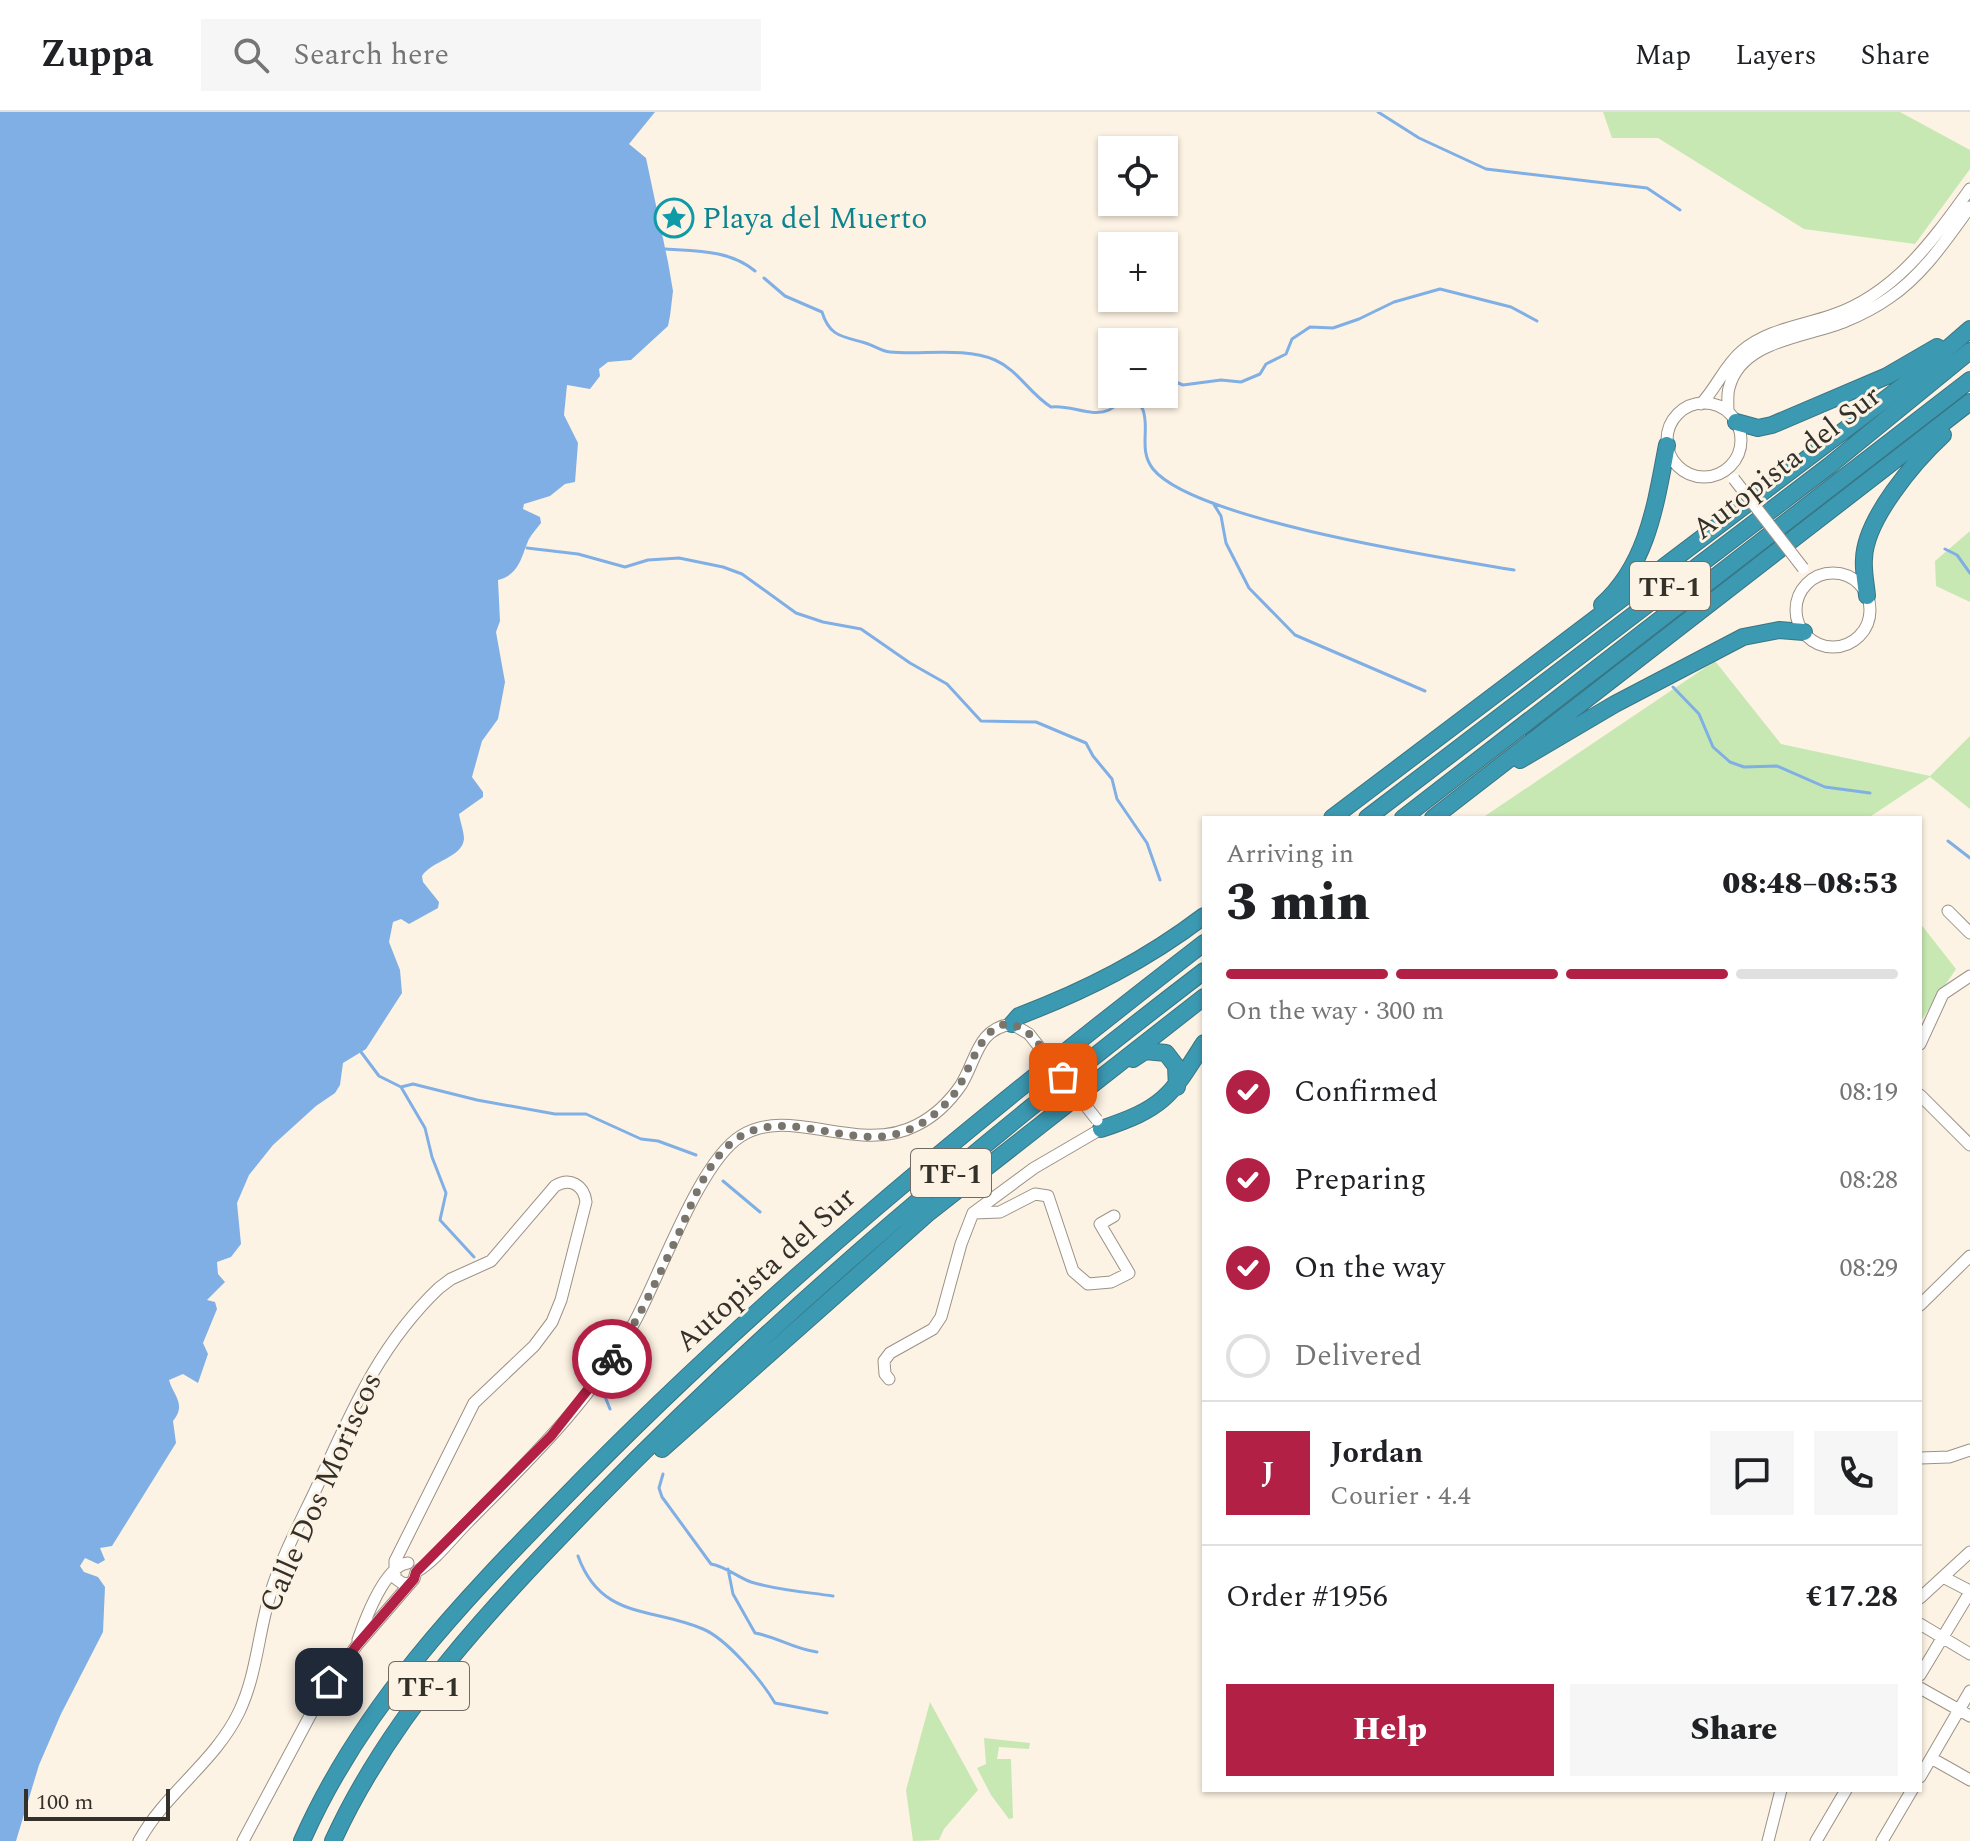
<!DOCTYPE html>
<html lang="en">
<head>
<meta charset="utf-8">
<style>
  body { margin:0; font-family:Spectral,serif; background:#f6f6f6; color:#202124; height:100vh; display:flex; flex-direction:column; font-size:30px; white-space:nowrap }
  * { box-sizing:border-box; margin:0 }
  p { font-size:26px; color:#757577 }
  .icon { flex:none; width:44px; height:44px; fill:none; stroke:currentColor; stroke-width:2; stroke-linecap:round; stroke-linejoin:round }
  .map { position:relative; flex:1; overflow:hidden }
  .side { position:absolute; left:1202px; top:704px; width:720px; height:976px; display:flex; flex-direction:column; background:#fff; border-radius:0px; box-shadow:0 2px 6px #0004 }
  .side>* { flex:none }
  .controls { position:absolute; left:1098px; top:24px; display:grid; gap:16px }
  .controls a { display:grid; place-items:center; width:80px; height:80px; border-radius:0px; background:#fff; box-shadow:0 2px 6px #0004; font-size:40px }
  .scale { position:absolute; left:24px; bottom:20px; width:146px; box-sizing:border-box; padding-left:8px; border:4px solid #34312b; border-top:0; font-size:22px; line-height:28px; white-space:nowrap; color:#34312b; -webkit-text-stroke:6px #fdf3e4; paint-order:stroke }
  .pin { position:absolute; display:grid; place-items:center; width:68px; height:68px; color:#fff; margin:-34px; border-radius:16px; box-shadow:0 4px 12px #0006 }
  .courier { position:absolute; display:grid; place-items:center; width:80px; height:80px; margin:-40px; border:6px solid #b22046; border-radius:50%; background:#fff; color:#222; box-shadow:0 2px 10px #0007 }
  .headline em { font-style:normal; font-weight:800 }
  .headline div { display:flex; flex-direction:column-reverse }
  .headline { display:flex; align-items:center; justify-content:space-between; height:136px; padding:0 24px }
  h1 { font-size:52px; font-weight:800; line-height:60px }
  .bar { display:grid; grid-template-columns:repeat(4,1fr); gap:12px 8px; align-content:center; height:96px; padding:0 24px }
  .bar i { height:10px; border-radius:6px; background:#e0e0e0 }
  .bar .active { background:#b22046 }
  .bar p { grid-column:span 4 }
  .line { display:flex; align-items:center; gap:20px; padding:0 24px; border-top:2px solid #e0e0e0 }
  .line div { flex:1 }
  .round { display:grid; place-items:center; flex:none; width:84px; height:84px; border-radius:0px; background:#f6f6f6 }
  ol { padding:0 24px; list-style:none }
  li { display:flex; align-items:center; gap:24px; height:88px }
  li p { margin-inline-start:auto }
  li .icon { padding:8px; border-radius:50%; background:#b22046; color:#fff; stroke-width:4 }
  li:last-child { color:#757577 }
  li i { width:44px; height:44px; border:4px solid #e0e0e0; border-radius:50% }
  .cta { display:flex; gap:16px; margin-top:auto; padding:16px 24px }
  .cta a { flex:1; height:92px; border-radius:0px; background:#b22046; color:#fff; font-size:32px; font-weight:800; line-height:92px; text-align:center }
  .cta a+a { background:#f6f6f6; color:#202124 }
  header { display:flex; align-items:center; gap:48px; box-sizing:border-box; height:112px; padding:0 40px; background:#fff; border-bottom:2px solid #e0e0e0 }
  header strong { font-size:38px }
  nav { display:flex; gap:44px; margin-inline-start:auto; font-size:28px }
  .search { width:560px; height:72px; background:#f6f6f6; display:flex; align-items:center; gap:20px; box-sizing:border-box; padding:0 28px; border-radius:0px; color:#757577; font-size:30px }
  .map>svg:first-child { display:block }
  .green { fill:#c7e8b3 }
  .water { fill:#80afe5 }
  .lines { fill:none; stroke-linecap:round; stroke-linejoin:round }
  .stream { stroke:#80afe5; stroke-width:3 }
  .minor-casing { stroke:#9b9285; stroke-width:13 }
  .highway-casing { stroke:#397583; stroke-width:18 }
  .minor { stroke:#fff; stroke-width:11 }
  .highway { stroke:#3b99b2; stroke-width:16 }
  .minor-bridge-casing { stroke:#9b9285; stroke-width:13; stroke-linecap:butt }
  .minor-bridge { stroke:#fff; stroke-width:11 }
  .done { stroke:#7a756c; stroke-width:8; stroke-dasharray:0 14.4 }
  .route { stroke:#b22046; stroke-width:10 }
  .labels { text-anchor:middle; stroke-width:6; stroke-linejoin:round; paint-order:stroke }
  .shield { fill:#fdf3e4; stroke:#706b62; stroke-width:2 }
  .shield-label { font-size:28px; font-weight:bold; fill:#34312b }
  .culture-label { font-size:30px; fill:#0d838f; stroke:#fdf3e4; text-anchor:start }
  .street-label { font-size:30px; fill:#34312b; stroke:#fdf3e4 }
</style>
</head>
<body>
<header>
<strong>Zuppa</strong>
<div class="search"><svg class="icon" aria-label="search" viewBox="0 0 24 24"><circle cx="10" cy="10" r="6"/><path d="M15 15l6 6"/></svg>Search here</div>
<nav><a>Map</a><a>Layers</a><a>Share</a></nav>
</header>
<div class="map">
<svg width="1970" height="1729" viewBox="0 0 1970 1729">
  <rect width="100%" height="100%" fill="#fdf3e4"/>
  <!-- green -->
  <path class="green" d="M1603,0H1900L1970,38V57L1915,132L1804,117L1658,26H1612Z
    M1970,419V490L1936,474L1935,449Z
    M1715,549L1781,632L1930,664L1970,624V697L1930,665L1868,706H1482Z
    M1920,811L1956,857L1920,910Z
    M930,1590L978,1678L944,1717L939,1728L913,1729L906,1678Z
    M984,1626L1030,1631L1029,1637L999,1635L997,1647H1011L1013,1706L1009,1707L991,1683L977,1656L986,1652Z"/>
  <!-- water -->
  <path class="water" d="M0,0H655L629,32L646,46L668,150L673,179L670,204L668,214L631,248L608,250L599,257L600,264L590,277L567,273L564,303L578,331L575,370L565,372L550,384L524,392L523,397L540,405L541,411C537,416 532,422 529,427C521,445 520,462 498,468L500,509L496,520L505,570L498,607L482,629L472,665L483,680V685L459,702C460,709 464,719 464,727C462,746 431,749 422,764L423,770L439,790L438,796L409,812L401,807L393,810L389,830L400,858L402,881L366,937L343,951L340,973L335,981L316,994L273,1033L249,1063L237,1091L241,1132L231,1145L217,1150L218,1162L225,1170L207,1188L215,1190L217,1197L203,1231L208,1242L198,1271L183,1262L169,1268C173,1283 187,1292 173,1309L176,1331L112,1434L100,1436L105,1448L98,1452L85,1446L80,1454L84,1460L98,1465L105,1475L103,1520L61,1602L39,1653L16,1729H0Z"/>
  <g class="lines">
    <!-- stream -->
    <path class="stream" d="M1378,0L1419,26L1486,57L1647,76L1680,98
      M666,137C697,139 730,138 755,159
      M764,166L785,184L822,200C829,223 840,224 862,230C872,232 880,239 890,240C923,243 964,235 995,248C1018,258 1029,281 1051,295C1069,292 1092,306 1109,298C1117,294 1123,287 1131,284C1134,288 1141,293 1143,298C1150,317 1138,338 1153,357C1194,408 1443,446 1514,458
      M1164,265L1183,273L1221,268L1241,270L1260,262L1266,252L1286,242L1292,227L1310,215L1333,216L1359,207L1394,190L1440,177L1511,195L1537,209
      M1133,284L1145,282
      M1213,391L1221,404L1226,431L1249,476L1295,523L1425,579
      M527,436L578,442L625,455L648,448L679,446L723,455L742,462L796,501L823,510L861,517L910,551L947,572L981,609L1036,610L1086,631L1093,644L1112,667L1117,687L1147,731L1160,768
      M1945,437L1957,443L1970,461
      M1673,575L1699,602L1713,635L1730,650L1744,655L1777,654L1825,675L1870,681
      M1948,729L1970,746
      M361,940L379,964L401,975L425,1016L432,1045L446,1081L440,1108L474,1145
      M401,975L413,972L477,988L555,1002H586L641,1027L658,1029L696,1043
      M723,1069L760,1100
      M604,1282L610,1297
      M663,1362L659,1376L662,1385L711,1452C727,1455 737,1465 751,1470C777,1478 806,1480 833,1484
      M578,1444C601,1508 652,1495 703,1517C727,1527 762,1569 775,1591L827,1601
      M728,1457L733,1482L755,1521C778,1525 793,1537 817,1540"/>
    <defs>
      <path id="minor" d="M1667 328a37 37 0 1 1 74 0a37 37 0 1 1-74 0Z
        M1701,292C1717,275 1725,253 1742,239C1768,217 1802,214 1833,203C1896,181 1933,128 1970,77
        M1728,300C1728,293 1727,283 1729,276C1741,227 1809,225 1846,209C1861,203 1876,195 1889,186C1923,163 1946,128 1970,95
        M1796 498a37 37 0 1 1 74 0a37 37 0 1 1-74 0Z
        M1948,799L1970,821
        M1920,932L1943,882L1970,864
        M1920,983L1970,1033
        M974,1101L1000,1100L1035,1082L1048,1084L1073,1159L1088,1172L1111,1170L1129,1161L1100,1112L1114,1104
        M1920,1193L1970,1144
        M889,1267L885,1262L884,1249L890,1241L933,1217L941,1205L961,1132L973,1101L1034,1056L1101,1017L1100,1013
        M1920,1346L1949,1345L1970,1338
        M1943,1465L1970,1479
        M1920,1486L1970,1440
        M1920,1512L1970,1542
        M358,1528C365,1508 385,1453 408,1451
        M1920,1563L1970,1480
        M1920,1576L1970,1604
        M1931,1646L1970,1668
        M1920,1665L1970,1579
        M139,1729C166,1680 215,1650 239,1600C257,1562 258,1522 270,1483C281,1446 300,1411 316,1377C350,1303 378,1234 439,1176L451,1167L491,1149L555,1074C570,1065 584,1073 586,1090L561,1188L552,1210L534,1234L474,1291L395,1449V1466L402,1471L408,1472
        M243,1729L320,1585L357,1533L414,1467L416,1460C436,1448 452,1426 468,1410C528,1349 593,1287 634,1211C660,1164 699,1050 741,1024C791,992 858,1044 917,1013C935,1004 950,989 961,973C977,947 977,917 1012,912L1029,922
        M1768,1729L1781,1678
        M1816,1729L1846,1678
        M1882,1729L1912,1678"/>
      <path id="highway" d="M1736,310L1758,316L1772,313L1887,264L1937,235
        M1867,484C1866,472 1863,459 1864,447C1865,407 1915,349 1943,323
        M1602,493C1648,452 1656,390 1667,333
        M1520,648L1615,592L1743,525L1779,518L1804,520
        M1332,706L1916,264L1970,217
        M1367,706L1829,354L1970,239
        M1403,706L1970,268
        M1433,706L1970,290
        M1012,912L1019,904C1087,878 1146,848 1204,804
        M1133,947L1145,939L1166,941L1176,954L1177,975
        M1101,1017C1164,996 1170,985 1204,931
        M662,1337L927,1102L1204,885
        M302,1729C361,1595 461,1491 562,1388C760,1184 979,1005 1204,831
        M333,1729C393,1598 495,1492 594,1390C782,1197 990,1023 1204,859"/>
    </defs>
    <!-- minor casing -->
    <use href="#minor" class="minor-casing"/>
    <!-- highway casing -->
    <use href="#highway" class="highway-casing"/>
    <!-- minor -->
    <use href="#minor" class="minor"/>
    <!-- highway -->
    <use href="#highway" class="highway"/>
    <defs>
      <path id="minor-bridge" d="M1734,367L1803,456
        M1029,922L1097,1008"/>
    </defs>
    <!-- minor-bridge casing -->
    <use href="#minor-bridge" class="minor-bridge-casing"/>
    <!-- minor-bridge -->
    <use href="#minor-bridge" class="minor-bridge"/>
  </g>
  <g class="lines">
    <!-- done -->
    <path class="done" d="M612,1247C639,1208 658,1165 678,1123C692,1092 704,1056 729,1033C777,989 845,1038 900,1021C922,1014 940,1000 954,982C971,961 985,892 1024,918C1039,928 1051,950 1063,965"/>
    <!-- route -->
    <path class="route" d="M329,1570L357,1533L414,1467L416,1460L551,1324L612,1247"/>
  </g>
  <!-- icons -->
  <defs>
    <symbol id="sight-ring" viewBox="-11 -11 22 22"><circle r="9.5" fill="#fdf3e4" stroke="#0f9aa8" stroke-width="1.5"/><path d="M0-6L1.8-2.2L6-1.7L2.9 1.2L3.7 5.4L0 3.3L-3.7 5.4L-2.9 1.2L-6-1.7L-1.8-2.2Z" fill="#0f9aa8"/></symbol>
  </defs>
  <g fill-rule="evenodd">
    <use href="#sight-ring" x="652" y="84" width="44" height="44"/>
  </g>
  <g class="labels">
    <!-- shield labels -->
    <g class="shield">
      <rect x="1630" y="450" width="80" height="48" rx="6"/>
      <rect x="911" y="1037" width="80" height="48" rx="6"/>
      <rect x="389" y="1550" width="80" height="48" rx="6"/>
    </g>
    <g class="shield-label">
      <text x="1670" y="484">TF-1</text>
      <text x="951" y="1071">TF-1</text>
      <text x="429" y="1584">TF-1</text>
    </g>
    <!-- culture labels -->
    <g class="culture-label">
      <text x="702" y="116">Playa del Muerto</text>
    </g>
    <!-- street labels -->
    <g class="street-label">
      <text transform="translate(1786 350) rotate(-38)" y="10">Autopista del Sur</text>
      <text transform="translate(765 1157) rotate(-42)" y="10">Autopista del Sur</text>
      <text transform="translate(320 1380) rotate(-66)" y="10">Calle Dos Moriscos</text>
    </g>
  </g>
</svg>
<div class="controls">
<a><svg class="icon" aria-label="locate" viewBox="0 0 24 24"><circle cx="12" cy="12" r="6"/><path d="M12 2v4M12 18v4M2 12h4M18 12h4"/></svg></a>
<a>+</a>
<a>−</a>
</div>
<div class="scale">100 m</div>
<div class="pin" style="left:1063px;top:965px;background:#ea580c"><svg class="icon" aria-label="bag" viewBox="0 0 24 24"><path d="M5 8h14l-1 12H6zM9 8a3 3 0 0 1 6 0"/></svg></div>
<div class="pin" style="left:329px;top:1570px;background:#1f2937"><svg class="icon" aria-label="home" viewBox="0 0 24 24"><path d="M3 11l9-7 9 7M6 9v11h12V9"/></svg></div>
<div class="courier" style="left:612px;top:1247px"><svg class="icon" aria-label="bike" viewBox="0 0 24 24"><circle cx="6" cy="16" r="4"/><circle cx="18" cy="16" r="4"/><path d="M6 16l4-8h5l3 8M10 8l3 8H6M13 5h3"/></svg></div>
<section class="side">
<div class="headline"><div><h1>3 min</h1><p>Arriving in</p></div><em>08:48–08:53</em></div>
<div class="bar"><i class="active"></i><i class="active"></i><i class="active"></i><i></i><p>On the way · 300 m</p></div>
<ol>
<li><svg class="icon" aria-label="check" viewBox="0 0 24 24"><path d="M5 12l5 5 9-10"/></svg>Confirmed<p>08:19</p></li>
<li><svg class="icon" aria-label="check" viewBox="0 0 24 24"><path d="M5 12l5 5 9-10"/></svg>Preparing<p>08:28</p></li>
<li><svg class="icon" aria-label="check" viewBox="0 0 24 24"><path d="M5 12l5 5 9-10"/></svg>On the way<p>08:29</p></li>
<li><i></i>Delivered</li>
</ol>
<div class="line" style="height:144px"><b class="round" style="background:#b22046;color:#fff">J</b><div><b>Jordan</b><p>Courier · 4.4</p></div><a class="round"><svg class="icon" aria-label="chat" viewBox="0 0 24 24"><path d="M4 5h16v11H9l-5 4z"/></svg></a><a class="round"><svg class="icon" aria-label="phone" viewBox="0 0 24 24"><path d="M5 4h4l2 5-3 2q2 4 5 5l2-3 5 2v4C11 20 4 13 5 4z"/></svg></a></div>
<div class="line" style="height:104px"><div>Order #1956</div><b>€17.28</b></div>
<div class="cta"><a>Help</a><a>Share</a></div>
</section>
</div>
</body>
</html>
